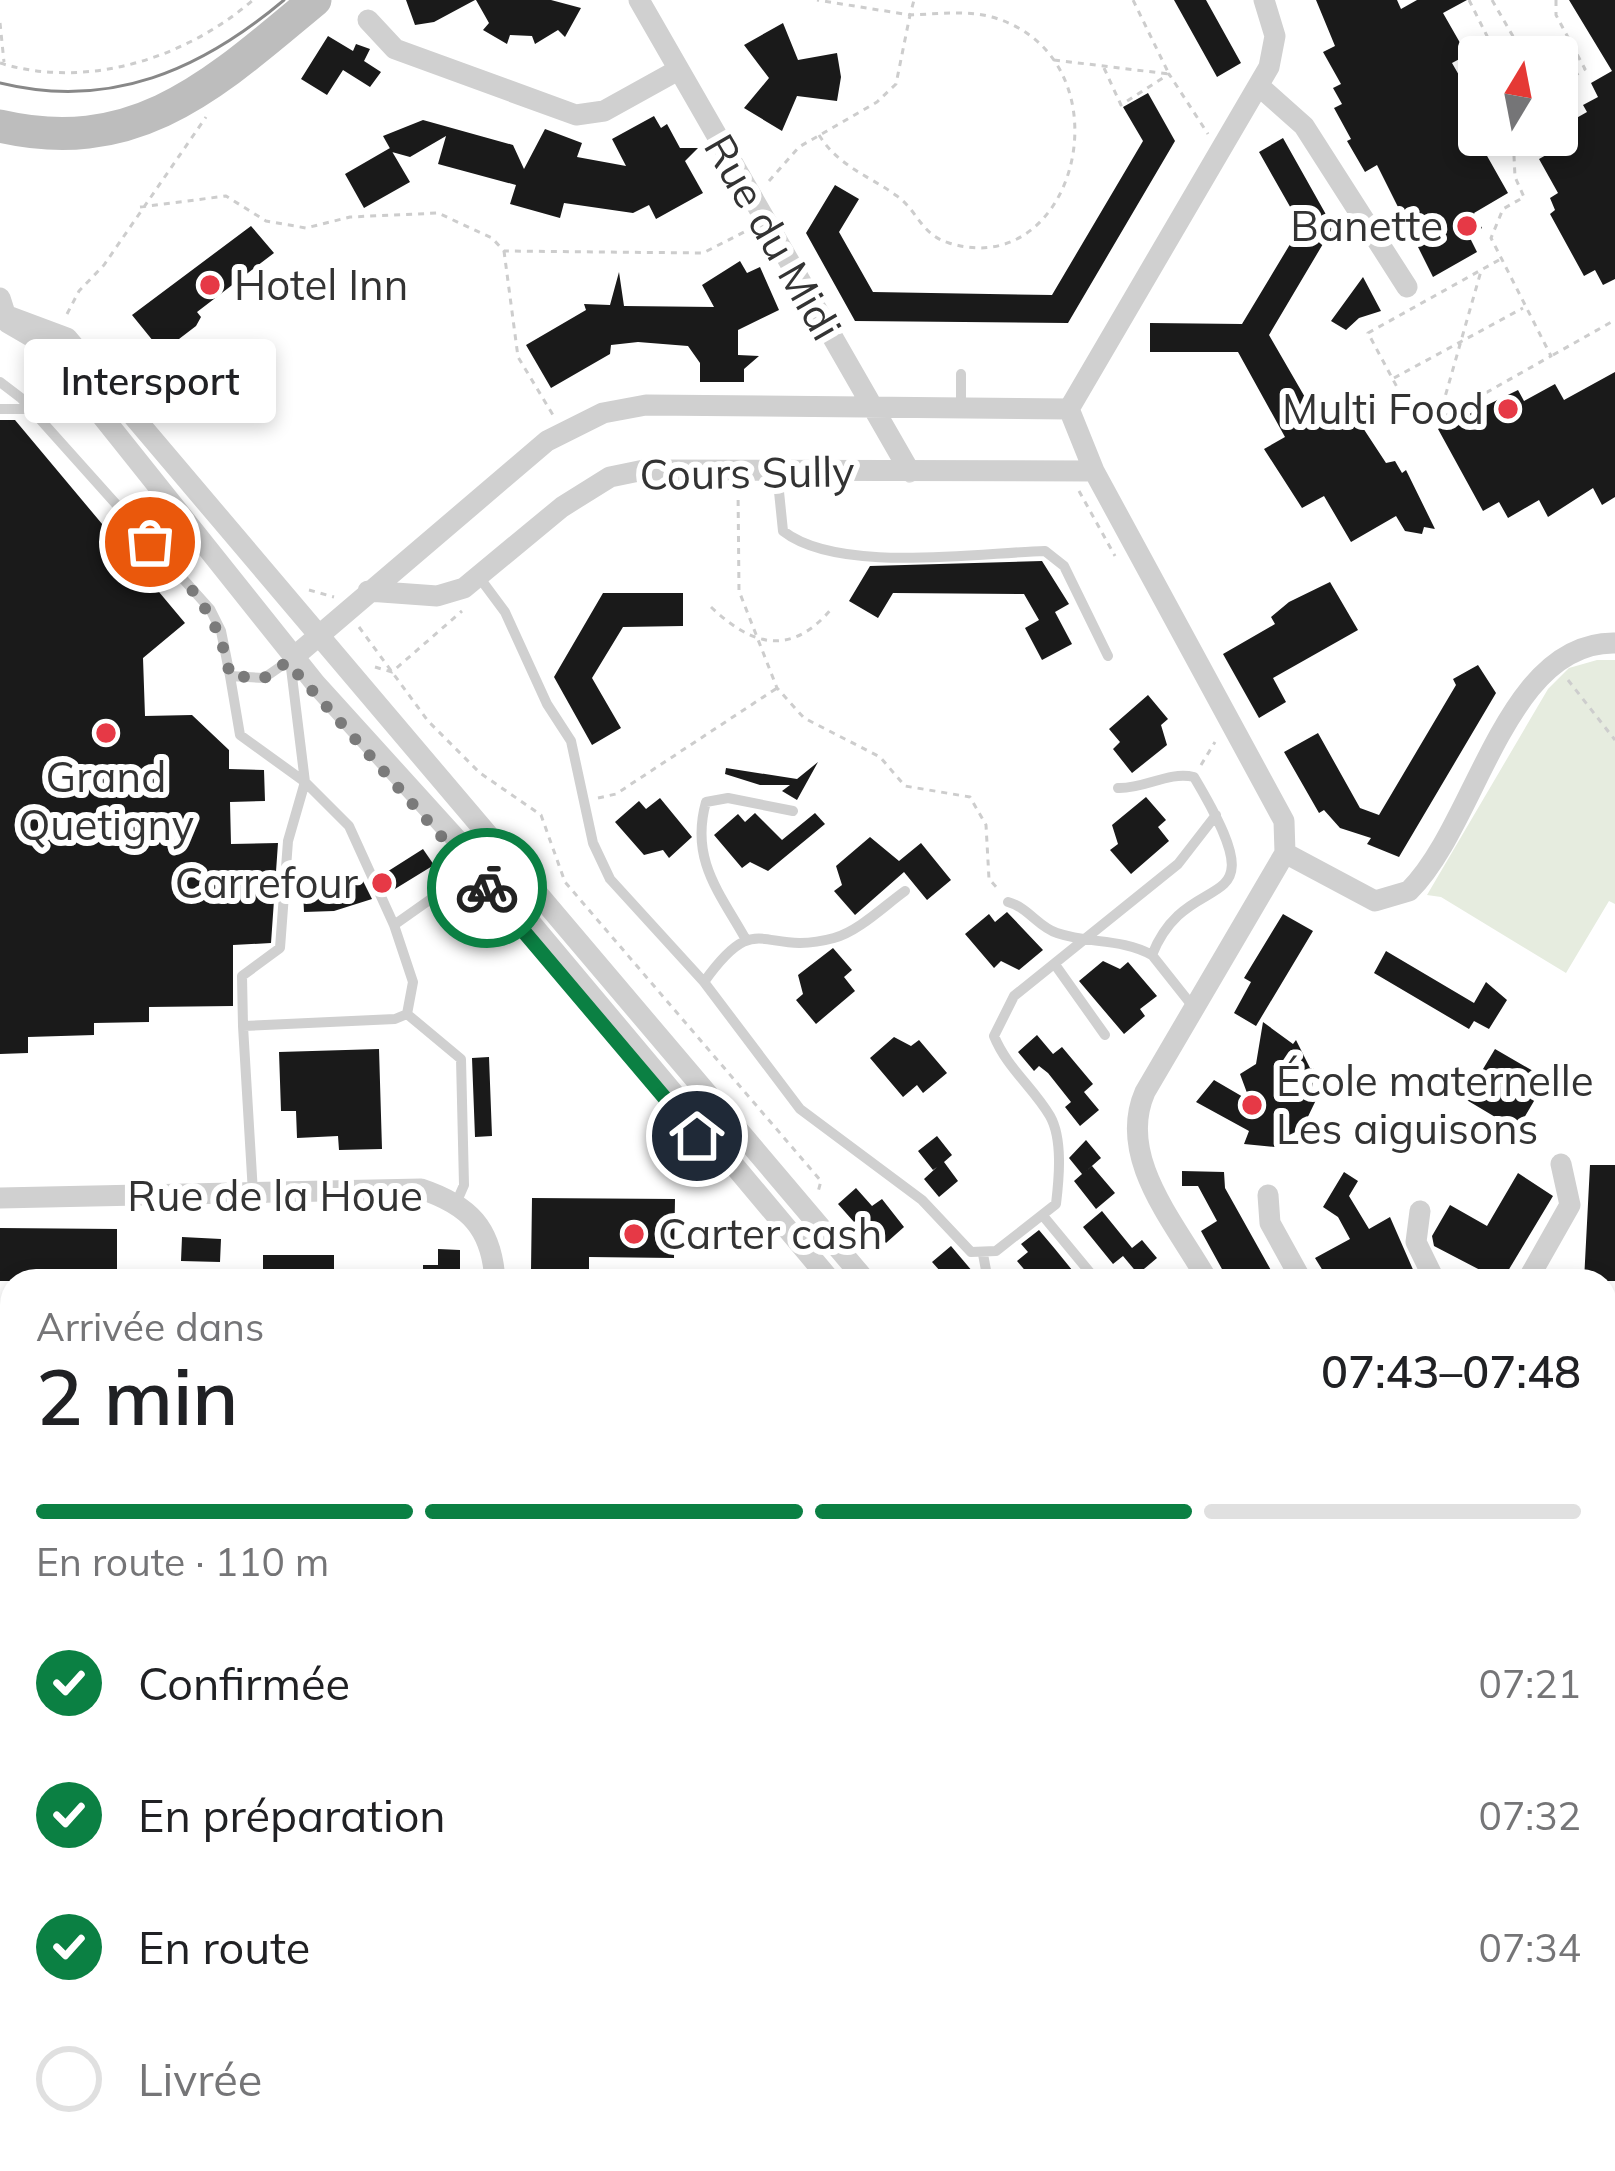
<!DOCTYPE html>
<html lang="fr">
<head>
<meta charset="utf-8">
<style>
  body { margin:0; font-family:Mulish,sans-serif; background:#f2f2f2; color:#202124; height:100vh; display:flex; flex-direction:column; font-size:45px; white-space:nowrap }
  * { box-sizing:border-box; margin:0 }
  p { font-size:39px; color:#757577 }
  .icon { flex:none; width:66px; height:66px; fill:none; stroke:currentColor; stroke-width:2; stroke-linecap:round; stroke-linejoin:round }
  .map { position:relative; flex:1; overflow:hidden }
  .drawer { position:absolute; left:0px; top:1269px; width:1617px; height:903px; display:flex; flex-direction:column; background:#fff; border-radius:36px 36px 0 0; box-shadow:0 6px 18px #0003 }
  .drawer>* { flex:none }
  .needle { width:78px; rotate:10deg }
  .fabs { position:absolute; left:1458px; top:36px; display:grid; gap:24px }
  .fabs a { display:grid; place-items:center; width:120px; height:120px; border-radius:12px; background:#fff; box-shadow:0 6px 18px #0003; font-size:60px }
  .pin { position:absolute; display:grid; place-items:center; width:102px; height:102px; color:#fff; margin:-51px; border:6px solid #fff; border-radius:50%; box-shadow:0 3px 12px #0007 }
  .courier { position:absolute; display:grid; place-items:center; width:120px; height:120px; margin:-60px; border:9px solid #0b8043; border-radius:50%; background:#fff; color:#222; box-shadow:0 3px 15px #0007 }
  .bubble { position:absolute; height:84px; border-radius:12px; background:#fff; box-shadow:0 6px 18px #0003; font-size:39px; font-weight:600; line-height:84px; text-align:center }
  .head em { font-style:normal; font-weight:600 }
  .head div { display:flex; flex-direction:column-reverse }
  .head { display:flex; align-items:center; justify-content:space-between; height:204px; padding:0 36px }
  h1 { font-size:78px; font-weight:600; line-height:90px }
  .bar { display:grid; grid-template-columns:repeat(4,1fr); gap:18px 12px; align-content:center; height:144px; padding:0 36px }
  .bar i { height:15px; border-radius:9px; background:#e0e0e0 }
  .bar .active { background:#0b8043 }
  .bar p { grid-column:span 4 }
  ol { padding:0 36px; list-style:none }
  li { display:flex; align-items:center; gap:36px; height:132px }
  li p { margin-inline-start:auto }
  li .icon { padding:12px; border-radius:50%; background:#0b8043; color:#fff; stroke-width:4 }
  li:last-child { color:#757577 }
  li i { width:66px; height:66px; border:6px solid #e0e0e0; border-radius:50% }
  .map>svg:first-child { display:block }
  .green { fill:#e6ecdf }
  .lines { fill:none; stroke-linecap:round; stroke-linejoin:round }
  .stream { stroke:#cfe2ee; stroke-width:6 }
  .building { fill:#1a1a1a }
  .path { stroke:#cdcdcd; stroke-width:3; stroke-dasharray:6 6; stroke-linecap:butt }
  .lane { stroke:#d0d0d0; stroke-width:10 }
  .street { stroke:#d0d0d0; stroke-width:21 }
  .secondary { stroke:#bdbdbd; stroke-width:33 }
  .tram { stroke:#888; stroke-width:3 }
  .done { stroke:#7a7a7a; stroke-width:12; stroke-dasharray:0 21.6 }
  .route { stroke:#0b8043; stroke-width:15 }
  .poi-dot { fill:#e63946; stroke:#fff; stroke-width:4.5 }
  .labels { text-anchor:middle; stroke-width:12; stroke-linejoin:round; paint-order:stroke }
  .poi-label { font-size:42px; fill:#333; stroke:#fff; text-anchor:end }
  .street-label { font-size:42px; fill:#333; stroke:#fff }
</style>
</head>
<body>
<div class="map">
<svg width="1615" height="2171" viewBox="0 0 1615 2171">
  <rect width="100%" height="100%" fill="#fff"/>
  <!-- green -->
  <path class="green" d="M1597,660H1615V904L1609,901L1566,973L1441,897L1427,895L1548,689L1569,668Z
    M1605,1899L1615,1901V2156L1605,2150Z"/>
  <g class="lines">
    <!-- stream -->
    <path class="stream" d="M1605,2037L1615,2040
      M733,2171L746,2160"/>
  </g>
  <!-- building -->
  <path class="building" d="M406,0H475L434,22L415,25Z
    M476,0H551L581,8L565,37L558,30L535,44L532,36L510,35L507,44L483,30L489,23Z
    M1174,0H1206L1241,63L1217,77Z
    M1316,0H1397L1401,9L1417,0H1467L1443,13L1467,55L1452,63L1479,110V135L1489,143L1482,147L1508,193L1474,213L1482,228L1469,236L1477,252L1433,277L1377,165L1365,172L1347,141L1351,139L1334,108L1342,104L1333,88L1341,84L1323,52L1335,46Z
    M1569,0H1615V279L1603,285L1595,270L1584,276L1550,214L1555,210L1550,198L1558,193L1539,159L1564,145L1557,129L1587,112L1583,105L1598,97L1591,83L1612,71Z
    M783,23L798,60L837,53L841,77L837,101L797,96L782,131L744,108L769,78L744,45Z
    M328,36L353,51L356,44L370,49L364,61L381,72L370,87L343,70L327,95L301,79Z
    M1148,93L1175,141L1068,323L855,321L806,233L835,185L859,199L839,232L873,292L1052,295L1143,141L1123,107Z
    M654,116L661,128L667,124L680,148H698L685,161L703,193L656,219L649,205L633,213L564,203L560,218L510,204L516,185L438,164L446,136L410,157L392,152L383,136L423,120L513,145L524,169L545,129L582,143L577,157L626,166L612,139Z
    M1283,138L1333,227L1269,335L1317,418L1346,402L1386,463L1395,461L1402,473L1406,470L1435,529L1424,527L1422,534L1405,531L1396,516L1351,542L1324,496L1302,508L1264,449L1285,437L1238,352H1150V323L1242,324L1301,226L1259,152Z
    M390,148L410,182L364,208L345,174Z
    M251,226L274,253L197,312L201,317L196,326L162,352L132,315Z
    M740,261L747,273L760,267L779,310L738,330V355L759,356L744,369V382H700V363L688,346L638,342L611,345L610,354L551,388L526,345L586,310L584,304L610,305L619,272L624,306L714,307L702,285Z
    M1363,277L1381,311L1359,318L1346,330L1331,321Z
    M1615,372V497L1602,505L1593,488L1548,517L1539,500L1508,518L1499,502L1483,511L1438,429L1518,390L1524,401L1555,384L1564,400Z
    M0,420H15L185,623L143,658L145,716L192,715L229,750V769L264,770L265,801L230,802L231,844L278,843L271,943L233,945V1006L149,1007V1022L94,1023V1035L28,1037V1053L0,1054Z
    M1042,561L1069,604L1055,612L1072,644L1042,660L1025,628L1039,620L1024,594L893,593L878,618L849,601L870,566Z
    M1330,582L1358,630L1273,678L1286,702L1259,718L1223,654L1275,624L1271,617L1289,602Z
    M603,593H683V626L623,627L592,678L621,728L592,745L554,677Z
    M1478,665L1496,693L1399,857L1367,844L1371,838L1340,828L1324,810L1319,813L1284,752L1318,733L1360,808L1379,815L1456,685L1453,679Z
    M1148,695L1168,719L1161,725L1167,745L1132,773L1113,749L1120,742L1109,729Z
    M818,762L797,800L782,791L790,785H760L725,774L726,768L797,779Z
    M1146,797L1166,820L1158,827L1169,841L1131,874L1110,850L1118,844L1112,825Z
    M660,798L692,837L669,858L663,850L644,855L615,822L639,801L646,809Z
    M755,813L782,840L815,813L825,824L768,871L750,862L742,868L714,835L738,814L745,822Z
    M870,837L899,861L921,843L951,880L927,900L904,872L855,915L834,891L842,885L836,866Z
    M423,849L434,865L390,892L382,875Z
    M363,881L372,899L334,911L304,912L303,892H329Z
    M1007,912L1043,950L1019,970L1001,961L994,968L965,934L989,914L995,922Z
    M1283,914L1313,931L1256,1026L1234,1013L1251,982L1244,978Z
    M833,948L852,970L844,977L855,991L816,1024L796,1000L803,994L798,975Z
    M1386,951L1474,1003L1486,982L1507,1000L1489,1029L1474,1021L1469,1029L1374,973Z
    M1103,961L1120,969L1128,962L1157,996L1140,1009L1145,1016L1124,1034L1079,981Z
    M1263,1022L1293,1044L1296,1040L1310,1068H1314L1311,1097L1316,1100L1302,1129L1274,1142L1275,1147L1244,1144L1249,1131L1196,1102L1214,1080L1250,1101L1240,1074L1256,1064Z
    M1037,1035L1053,1054L1062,1047L1093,1084L1084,1092L1099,1110L1080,1126L1065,1107L1071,1102L1048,1073L1039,1066L1034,1071L1018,1052Z
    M894,1037L911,1046L919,1040L947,1073L923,1093L917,1085L903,1097L870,1058Z
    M379,1049L382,1149L339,1150L338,1136L297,1138L296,1111H281L279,1052Z
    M1495,1049L1547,1079L1517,1130L1465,1099Z
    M489,1057L492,1136L475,1137L472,1058Z
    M937,1136L952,1155L944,1162L958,1181L939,1197L924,1179L937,1167L933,1170L918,1151Z
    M1086,1140L1101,1158L1085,1172L1092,1166L1115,1193L1096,1209L1074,1181L1082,1174L1069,1158Z
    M1590,1165H1615V1281H1584Z
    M1182,1171L1224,1172L1225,1188L1277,1281H1251L1245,1270L1228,1280L1201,1231L1217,1221L1198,1186H1182Z
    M1344,1172L1358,1181L1349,1196L1369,1229L1390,1217L1418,1281H1331L1323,1271L1315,1258L1350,1239L1338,1217L1323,1207Z
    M1518,1173L1553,1196L1502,1281H1476L1482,1271L1434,1246L1432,1236L1450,1205L1487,1226Z
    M856,1188L872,1206L882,1199L904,1227L886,1243L862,1215L854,1222L838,1204Z
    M532,1198L675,1199L674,1258L589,1257V1270H531Z
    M1102,1211L1132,1248L1142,1240L1157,1258L1138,1274L1123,1256L1113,1264L1083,1227Z
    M0,1228L117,1229V1281H0Z
    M1039,1230L1055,1249L1081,1281H1034L1017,1261L1028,1252L1021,1244Z
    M182,1237L221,1239L220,1262L181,1261Z
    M951,1246L978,1278V1281H949L932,1262Z
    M438,1249L460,1250V1281H423V1265H438Z
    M263,1255H334V1281H263Z"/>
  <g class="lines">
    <!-- path -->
    <path class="path" d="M1469,0L1487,36V57
      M1492,0L1525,57
      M1556,0V15L1585,69L1557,87
      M0,23L4,62
      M1054,60L1169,74L1133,0
      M0,63C87,90 186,58 253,0
      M1104,68L1121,105L1169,74L1208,134
      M819,135C839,167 868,175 897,196C919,212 920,234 949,243C1079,284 1132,57 992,17C966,10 938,14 910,15L914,0
      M769,181L799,147L877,102L896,84L910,15L817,0
      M140,207L226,196L266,221L306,228L350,217L438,213L492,238L504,251L703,253L746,231
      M504,251L518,357L553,415
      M1499,260L1368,333L1420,430L1551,356L1491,238L1503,209L1524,197L1515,177L1513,135
      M67,314L79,291L104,265L206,117
      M1553,355L1615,320
      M1394,378L1523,308
      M1439,418L1481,271
      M738,488L739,591L777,688L804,718L880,757L905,786L970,797L986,825L989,879L998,889
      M1079,491L1115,556
      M309,590L334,597
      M711,607C753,647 792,657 833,607
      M359,627L428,721L480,773L541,815L565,882L821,1181L818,1192
      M375,667L392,672L462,611
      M1568,680L1615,740
      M1201,765L1215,742
      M598,798L616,794L777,688
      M1605,1629L1615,1632
      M1605,2157L1615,2163
      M467,2160V2171
      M760,2171L773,2160"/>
    <!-- lane -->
    <path class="lane" d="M961,374V406
      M0,382L21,398L210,609L221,631L230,676L264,678L287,662
      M0,409H31
      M777,472L783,531C838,574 975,553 1045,551L1064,566L1108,656
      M479,577L505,612L547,704L571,741L593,843L610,879L704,982L800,1109L922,1200L971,1252L996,1251L1056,1204C1059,1179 1063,1139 1050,1116C1033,1087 1007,1068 994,1036L1014,996L1178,864L1216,815
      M230,676L240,735L305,782L349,826L394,925L413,982L407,1014L395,1019L243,1026L253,1193
      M1118,788C1145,789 1168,771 1194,777C1284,928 1190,859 1152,955L1194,1008
      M1008,902C1029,908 1038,927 1057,933C1089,944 1121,938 1152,955
      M394,925L472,870
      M745,938C719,892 690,859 706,802L728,798L793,811
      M1056,966L1105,1035
      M704,982C759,905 761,958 834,938C859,931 884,906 905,891
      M407,1014L461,1059L464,1185L457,1201
      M243,1026L242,976L280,948L288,841L305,782L290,660
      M1044,1217L1097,1281
      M983,1254L988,1281
      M1605,1693L1615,1695
      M1605,1845L1615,1857
      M124,2171V2160"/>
    <!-- street -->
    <path class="street" d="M639,0L910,472
      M368,20L395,49L576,115L604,111L678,70
      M1259,86L1304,126L1407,287
      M0,298L8,323L39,341L62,366L315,683L509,897L831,1281
      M0,313L67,338L866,1281
      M1069,409L1094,471L1284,821L1285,853L1145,1092C1116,1158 1176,1224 1208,1281
      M1069,409L1269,67L1275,36L1264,0
      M368,591L437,596L464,588L562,507L610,477L644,470L1094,471
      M295,656L547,441L603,413L646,405L1069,409
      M1285,853L1375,901L1409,891C1477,824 1505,641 1615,643
      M1268,1195L1270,1223L1302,1281
      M0,1198L421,1189C469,1205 492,1228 495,1281
      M1420,1211L1416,1242L1435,1281
      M1527,1281L1570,1205L1561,1164
      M1605,1322L1615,1321
      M0,1431H12
      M1605,1449H1615
      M0,1711H12
      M0,1970L12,1971"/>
    <!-- secondary -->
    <path class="secondary" d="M0,126C138,158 216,82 315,0"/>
    <!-- tram -->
    <path class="tram" d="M0,83C110,110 201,70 284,0"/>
  </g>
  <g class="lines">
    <!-- done -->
    <path class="done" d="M150,542C192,590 218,611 230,676L264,678L287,662L487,888"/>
    <!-- route -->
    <path class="route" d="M487,888L697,1136"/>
  </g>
  <!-- markers -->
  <g class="poi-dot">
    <circle cx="1467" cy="226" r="12"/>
    <circle cx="210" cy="285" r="12"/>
    <circle cx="1508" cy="409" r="12"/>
    <circle cx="106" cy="733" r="12"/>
    <circle cx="382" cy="883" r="12"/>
    <circle cx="1252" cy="1105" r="12"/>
    <circle cx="634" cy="1234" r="12"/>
  </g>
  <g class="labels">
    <!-- poi labels -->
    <g class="poi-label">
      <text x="1443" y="241">Banette</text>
      <text x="234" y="300" text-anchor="start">Hotel Inn</text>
      <text x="1484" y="424">Multi Food</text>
      <text x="106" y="792" text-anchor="middle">Grand<tspan x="106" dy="48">Quetigny</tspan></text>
      <text x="358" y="898">Carrefour</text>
      <text x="1276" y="1096" text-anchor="start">École maternelle<tspan x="1276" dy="48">Les aiguisons</tspan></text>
      <text x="658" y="1249" text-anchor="start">Carter cash</text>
    </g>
    <!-- street labels -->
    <g class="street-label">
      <text transform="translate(773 237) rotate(60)" y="15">Rue du Midi</text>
      <text transform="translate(747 473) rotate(-1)" y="15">Cours Sully</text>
      <text x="275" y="1211">Rue de la Houe</text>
    </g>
  </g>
</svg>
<div class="fabs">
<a><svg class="needle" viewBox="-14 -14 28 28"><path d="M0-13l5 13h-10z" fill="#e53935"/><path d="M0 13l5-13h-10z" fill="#757577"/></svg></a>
</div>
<div class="pin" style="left:150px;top:542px;background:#ea580c"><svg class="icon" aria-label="bag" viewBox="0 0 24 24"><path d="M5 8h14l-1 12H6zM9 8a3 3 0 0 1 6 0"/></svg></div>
<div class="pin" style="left:697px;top:1136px;background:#1f2937"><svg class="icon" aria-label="home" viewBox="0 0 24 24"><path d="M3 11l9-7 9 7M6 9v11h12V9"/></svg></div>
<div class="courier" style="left:487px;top:888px"><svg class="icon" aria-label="bike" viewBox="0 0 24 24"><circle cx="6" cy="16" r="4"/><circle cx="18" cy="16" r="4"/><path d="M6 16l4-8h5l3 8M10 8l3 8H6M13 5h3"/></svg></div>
<div class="bubble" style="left:24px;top:339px;width:252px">Intersport</div>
<section class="drawer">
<div class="head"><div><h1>2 min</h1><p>Arrivée dans</p></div><em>07:43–07:48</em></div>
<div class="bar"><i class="active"></i><i class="active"></i><i class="active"></i><i></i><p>En route · 110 m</p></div>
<ol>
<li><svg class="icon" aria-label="check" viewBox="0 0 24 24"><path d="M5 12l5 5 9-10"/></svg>Confirmée<p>07:21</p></li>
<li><svg class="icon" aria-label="check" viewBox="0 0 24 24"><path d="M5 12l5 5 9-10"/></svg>En préparation<p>07:32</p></li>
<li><svg class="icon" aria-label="check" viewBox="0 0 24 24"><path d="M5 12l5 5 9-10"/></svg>En route<p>07:34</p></li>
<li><i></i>Livrée</li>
</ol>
</section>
</div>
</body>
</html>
